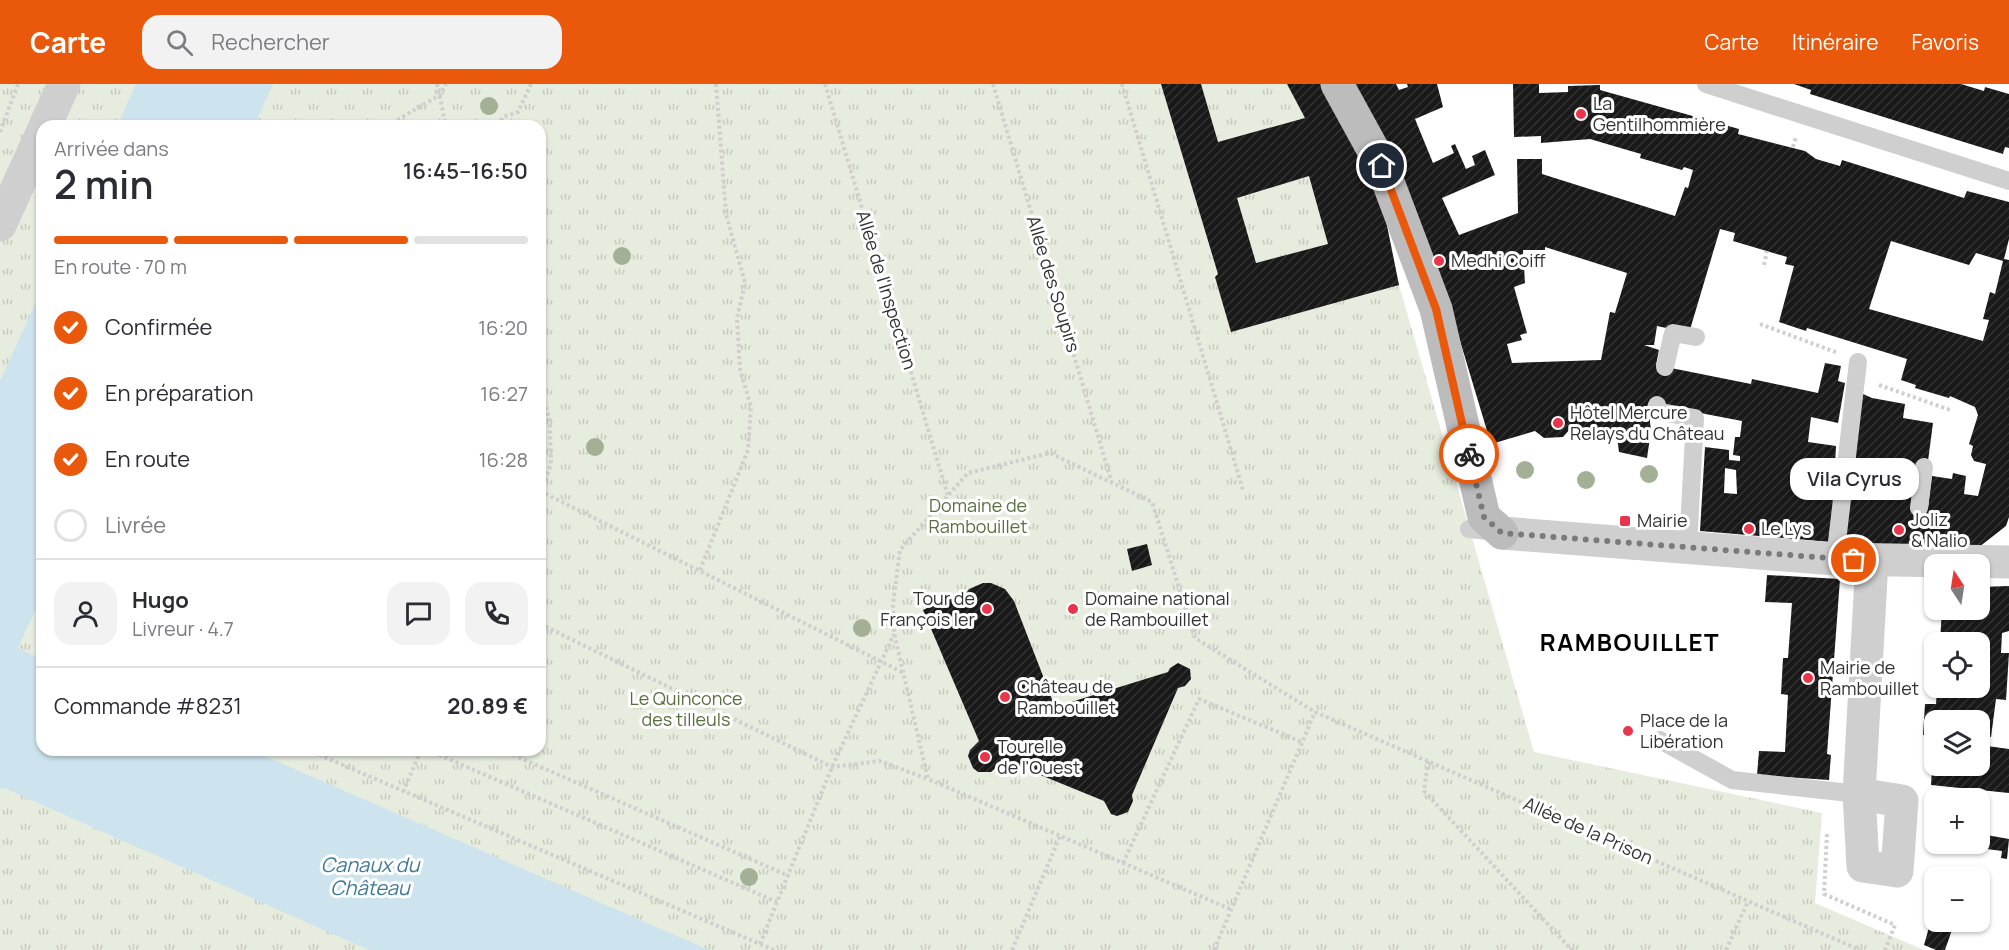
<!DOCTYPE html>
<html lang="fr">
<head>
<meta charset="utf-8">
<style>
  body { margin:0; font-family:Manrope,sans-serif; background:#f2f2f3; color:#2b2b33; height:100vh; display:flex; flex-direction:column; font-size:22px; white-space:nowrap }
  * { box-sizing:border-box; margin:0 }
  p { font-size:20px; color:#7c7c81 }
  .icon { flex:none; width:33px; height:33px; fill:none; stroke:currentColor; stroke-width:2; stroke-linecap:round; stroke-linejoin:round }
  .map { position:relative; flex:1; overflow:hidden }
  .sheet { position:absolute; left:36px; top:36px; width:510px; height:636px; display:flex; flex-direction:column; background:#fff; border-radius:18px; box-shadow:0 2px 4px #0004 }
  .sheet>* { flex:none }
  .needle { width:39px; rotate:348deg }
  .fabs { position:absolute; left:1924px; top:470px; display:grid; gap:12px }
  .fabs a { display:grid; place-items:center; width:66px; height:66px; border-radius:12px; background:#fff; box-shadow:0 2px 4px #0004; font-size:30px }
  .pin { position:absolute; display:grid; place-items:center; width:51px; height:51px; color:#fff; margin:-26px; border:3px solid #fff; border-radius:50%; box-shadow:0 2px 6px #0007 }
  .courier { position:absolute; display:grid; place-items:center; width:60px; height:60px; margin:-30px; border:4px solid #ea580c; border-radius:50%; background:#fff; color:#222; box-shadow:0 2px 8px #0007 }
  .bubble { position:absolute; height:42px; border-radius:18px; background:#fff; box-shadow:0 2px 4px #0004; font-size:20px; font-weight:600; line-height:42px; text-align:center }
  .overview em { font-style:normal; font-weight:600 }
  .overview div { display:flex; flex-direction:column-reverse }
  .overview { display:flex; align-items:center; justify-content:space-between; height:102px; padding:0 18px }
  h1 { font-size:39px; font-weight:600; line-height:45px }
  .bar { display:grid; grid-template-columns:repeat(4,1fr); gap:9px 6px; align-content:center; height:72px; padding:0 18px }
  .bar i { height:8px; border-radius:4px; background:#e1e1e2 }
  .bar .on { background:#ea580c }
  .bar p { grid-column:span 4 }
  .line { display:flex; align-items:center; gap:15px; padding:0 18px; border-top:2px solid #e1e1e2 }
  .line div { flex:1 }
  .round { display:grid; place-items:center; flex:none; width:63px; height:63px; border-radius:18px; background:#f2f2f3 }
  ol { padding:0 18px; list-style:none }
  li { display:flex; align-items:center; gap:18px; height:66px }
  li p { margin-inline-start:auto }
  li .icon { padding:6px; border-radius:50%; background:#ea580c; color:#fff; stroke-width:4 }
  li:last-child { color:#7c7c81 }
  li i { width:33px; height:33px; border:3px solid #e1e1e2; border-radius:50% }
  header { display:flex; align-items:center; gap:36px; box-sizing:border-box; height:84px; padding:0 30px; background:#ea580c; color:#fff }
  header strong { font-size:28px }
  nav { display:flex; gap:33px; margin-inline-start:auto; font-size:21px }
  .search { width:420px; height:54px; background:#f2f2f3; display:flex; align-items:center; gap:15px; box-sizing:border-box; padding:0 21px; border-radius:18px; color:#7c7c81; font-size:22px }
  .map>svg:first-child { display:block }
  .park { fill:url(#park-tufts); fill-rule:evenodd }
  .water { fill:#cde3ee }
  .building { fill:url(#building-hatch); fill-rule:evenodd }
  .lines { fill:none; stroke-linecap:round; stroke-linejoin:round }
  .path { stroke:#cfcfcf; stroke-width:4; stroke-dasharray:3 3; stroke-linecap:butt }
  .lane { stroke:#cfcfcf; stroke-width:18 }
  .street { stroke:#cfcfcf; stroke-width:33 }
  .secondary { stroke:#bcbcbc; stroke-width:33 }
  .tree { fill:#a3b095 }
  .done { stroke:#7a7a7a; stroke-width:6; stroke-dasharray:0 10.8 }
  .route { stroke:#ea580c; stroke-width:8 }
  .poi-dot { fill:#e9354b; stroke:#fff; stroke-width:2 }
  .labels { text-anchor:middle; stroke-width:6; stroke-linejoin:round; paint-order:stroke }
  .poi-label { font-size:18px; fill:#323232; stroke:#fff; text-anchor:start }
  .street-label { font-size:18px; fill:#323232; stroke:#fff }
  .park-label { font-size:18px; fill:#58703e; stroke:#fff }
  .water-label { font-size:20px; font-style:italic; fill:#3d7998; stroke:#fff }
  .district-label { font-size:24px; font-weight:bold; letter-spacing:1.5px; fill:#000; stroke:#fff }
</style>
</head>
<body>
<header>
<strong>Carte</strong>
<div class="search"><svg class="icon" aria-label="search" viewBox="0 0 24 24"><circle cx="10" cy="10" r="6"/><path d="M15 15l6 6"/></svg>Rechercher</div>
<nav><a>Carte</a><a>Itinéraire</a><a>Favoris</a></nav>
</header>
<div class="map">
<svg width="2009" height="866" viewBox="0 0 2009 866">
  <defs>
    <pattern id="park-tufts" width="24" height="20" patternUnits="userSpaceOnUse" patternTransform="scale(1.5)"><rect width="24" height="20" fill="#e6ecde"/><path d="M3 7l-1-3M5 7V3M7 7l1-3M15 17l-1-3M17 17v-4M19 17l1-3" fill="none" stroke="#c6cbbf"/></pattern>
    <pattern id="building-hatch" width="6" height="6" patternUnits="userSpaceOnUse" patternTransform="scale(1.5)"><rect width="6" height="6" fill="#191919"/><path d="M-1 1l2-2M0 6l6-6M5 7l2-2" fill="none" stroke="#323232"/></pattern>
  </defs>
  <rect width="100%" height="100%" fill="#fff"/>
  <!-- park -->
  <path class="park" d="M0,0H1325L1377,92L1399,201L1534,668L1822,729L1815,819L1924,866H0ZM42,42H540V666H42Z"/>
  <!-- water -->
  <path class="water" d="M136,0H273L254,42H117Z
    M42,205V512L18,564L42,575V666H251L709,866H369L4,704L0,705V297Z"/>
  <!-- building -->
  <path class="building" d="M1161,0H1201L1218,58L1305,34L1287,0H1325L1377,92L1399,201L1231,248L1215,193L1218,190ZM1309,92L1328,160L1256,179L1237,114Z
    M1350,0H1396L1399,6L1408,3L1407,0H1437L1443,23L1415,35L1433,79L1454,69L1451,62L1455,60L1466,85L1475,81L1472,72L1485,66L1495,91L1442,114L1459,151L1518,129L1517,75H1542V90L1675,132L1685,103L1688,104L1693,86L1684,83L1682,86L1640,74L1641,70L1617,63L1590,55L1541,59V52L1514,53L1513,0H1539V9L1568,8V2L1600,1V6L1739,45L1738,50L1805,67L1816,75L1840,82L1842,76L1964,114L1967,107L2009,118V155L2004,175L2009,176V433L2006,442L1979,463L1842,459L1863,310L1872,314L1905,320L1903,334L1933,339L1928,377L1918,376L1912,424H1928L1932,392L1952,395L1953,389L1966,392L1964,410L1978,412L1986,380L1974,377L1971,371L1973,362L1969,360L1978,331L1975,323L1950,312L1949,314L1915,304L1916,301L1901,296L1907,275L1807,244L1806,247L1779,238L1794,182L1785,180L1787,173L1733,157L1735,149L1720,145L1689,249L1657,242L1654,261H1644L1659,266L1656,281L1751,300L1752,295L1818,309L1825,279L1841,282L1838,297L1845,299L1838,339L1811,333L1808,358L1836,362L1831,458L1700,447L1705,363L1729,366V376L1740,377V372L1733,371L1735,353H1740L1742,337L1648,319L1651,347L1647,374L1619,368L1616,346L1570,345L1563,353L1544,354L1535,347L1491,360L1439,187ZM1891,157L1969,181L1976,169L2003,177L1995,210L1990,208L1983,235L1989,236L1983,257L1869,225ZM1545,163L1627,189L1615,229L1610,228L1601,276L1512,279L1507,260L1522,256L1520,251L1527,249L1514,203L1525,199L1523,166H1545ZM1725,384L1736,386L1737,410L1724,409Z
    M1794,0H1961L1984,7L1985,3L2009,10V64L2005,63L2003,70L1967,59L1810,10L1811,6Z
    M1147,460L1152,481L1132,487L1127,465Z
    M1767,491L1840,495L1827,670L1831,671L1829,696L1757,691L1759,667L1785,668L1788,611L1781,610L1783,574H1788L1792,519L1765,518Z
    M983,499H991L1005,505L1014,517L1055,623L1168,588L1170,584L1178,579L1190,585L1191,595L1185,602L1178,604L1132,711L1133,717L1128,728L1117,732L1111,730L1104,717L1001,675L1000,680L991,688H978L973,684L968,672L970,666L979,657L923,526L954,511L962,515L969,505Z
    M2009,502V547L2002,549L2001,569H2009L2006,616L1996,615L1991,653L1980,651V636H1935V652L1923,651L1925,620H1936L1937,606H1930L1933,563H1935V603H1980V558H1940L1942,525H1980V503Z
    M1980,661L2009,665V709L1931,701L1933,669L1935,681H1980Z
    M1981,750L2009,755L2007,775L2001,774L2002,767L1979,764Z
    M1932,833L1935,837L1953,843L1945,866H1936L1924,861Z"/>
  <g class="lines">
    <!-- path -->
    <path class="path" d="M437,0L446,42
      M825,0L948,412
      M993,0L1112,399
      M1122,0L1243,406
      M387,42L440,11L446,0
      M498,42L503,33L518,28L531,0
      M0,48L18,0
      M1793,63L1796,53
      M1764,181L1767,167
      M1760,240L1838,269
      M1879,301L1950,326
      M540,306L550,336L551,381L540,408
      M540,407L904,589
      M700,486L748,366L751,323L740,285L737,234L745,199L726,130L716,0
      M540,540L832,683L880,677L928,695
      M308,666L774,866
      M428,666L777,818
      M502,666L789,792
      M1428,677L1424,707L1572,866
      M403,708L421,666
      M1827,750L1824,810L1895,841L1885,866
      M1123,779L1199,615L1302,658
      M1230,825L928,695L894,549L893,520L900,466L968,389L1050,369L1152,418L1195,554L1315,628L1860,866
      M760,860L832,683L894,550
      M1012,866L1060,752
      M1214,866L1315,628
      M1726,866L1748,817"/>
    <!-- lane -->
    <path class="lane" d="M1706,0L2009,97
      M1665,283L1673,249L1696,253
      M1657,321L1655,327L1695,334L1688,463
      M1919,424L1924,383
      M1469,445L1497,448
      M1835,475L1858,278
      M1660,656L1732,696L1859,710"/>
    <!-- street -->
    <path class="street" d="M45,42L64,0
      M0,141L42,49
      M1502,449L1835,475L2009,478
      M1859,710L1902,717L1897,787L1863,782L1859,710L1872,476"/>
    <!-- secondary -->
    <path class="secondary" d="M1337,0L1382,82L1436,225L1484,433L1502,449"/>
  </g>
  <!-- trees -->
  <g class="tree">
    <circle cx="489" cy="22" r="9"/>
    <circle cx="622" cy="172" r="9"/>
    <circle cx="595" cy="363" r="9"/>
    <circle cx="1525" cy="386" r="9"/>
    <circle cx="1649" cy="390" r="9"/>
    <circle cx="1586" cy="396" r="9"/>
    <circle cx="862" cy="544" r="9"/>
    <circle cx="749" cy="793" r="9"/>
  </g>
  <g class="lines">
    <!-- done -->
    <path class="done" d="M1469,370L1484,433L1502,449L1854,476"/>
    <!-- route -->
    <path class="route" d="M1382,82L1436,225L1469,370"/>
  </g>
  <!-- markers -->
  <g class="poi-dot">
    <circle cx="1581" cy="30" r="6"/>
    <circle cx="1439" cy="177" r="6"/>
    <circle cx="1558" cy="339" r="6"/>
    <rect x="1619" y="431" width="12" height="12" rx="3"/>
    <circle cx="1749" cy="445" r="6"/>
    <circle cx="1899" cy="446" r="6"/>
    <circle cx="987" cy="525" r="6"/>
    <circle cx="1073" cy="525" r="6"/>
    <circle cx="1808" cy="594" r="6"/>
    <circle cx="1005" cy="613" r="6"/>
    <circle cx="1628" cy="647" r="6"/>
    <circle cx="985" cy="673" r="6"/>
  </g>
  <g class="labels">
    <!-- poi labels -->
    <g class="poi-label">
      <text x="1593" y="26">La<tspan x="1593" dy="21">Gentilhommière</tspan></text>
      <text x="1451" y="183">Medhi Coiff</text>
      <text x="1570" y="335">Hôtel Mercure<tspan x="1570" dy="21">Relays du Château</tspan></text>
      <text x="1911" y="442">Joliz<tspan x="1911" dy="21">&amp; Nalio</tspan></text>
      <text x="1637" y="443">Mairie</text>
      <text x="1761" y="451">Le Lys</text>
      <text x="975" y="521" text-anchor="end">Tour de<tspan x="975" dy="21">François Ier</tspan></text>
      <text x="1085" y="521">Domaine national<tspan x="1085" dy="21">de Rambouillet</tspan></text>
      <text x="1820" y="590">Mairie de<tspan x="1820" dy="21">Rambouillet</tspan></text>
      <text x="1017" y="609">Château de<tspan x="1017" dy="21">Rambouillet</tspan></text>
      <text x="1640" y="643">Place de la<tspan x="1640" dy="21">Libération</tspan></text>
      <text x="997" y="669">Tourelle<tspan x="997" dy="21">de l'Ouest</tspan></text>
    </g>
    <!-- street labels -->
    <g class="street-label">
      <text transform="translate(1053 200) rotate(73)" y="6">Allée des Soupirs</text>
      <text transform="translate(886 206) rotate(73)" y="6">Allée de l'Inspection</text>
      <text transform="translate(1588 747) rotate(24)" y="6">Allée de la Prison</text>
    </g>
    <!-- park labels -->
    <g class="park-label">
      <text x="978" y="428">Domaine de<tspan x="978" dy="21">Rambouillet</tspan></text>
      <text x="686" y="621">Le Quinconce<tspan x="686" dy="21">des tilleuls</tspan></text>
    </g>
    <!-- water labels -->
    <g class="water-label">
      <text x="370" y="788">Canaux du<tspan x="370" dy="23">Château</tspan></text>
    </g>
    <!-- district labels -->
    <g class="district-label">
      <text x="1630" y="567">RAMBOUILLET</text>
    </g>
  </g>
</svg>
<div class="fabs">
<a><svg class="needle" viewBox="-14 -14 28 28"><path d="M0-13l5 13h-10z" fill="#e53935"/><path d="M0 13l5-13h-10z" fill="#7c7c81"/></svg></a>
<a><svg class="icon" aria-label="locate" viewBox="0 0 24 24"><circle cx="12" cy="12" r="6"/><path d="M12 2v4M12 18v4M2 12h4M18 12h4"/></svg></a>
<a><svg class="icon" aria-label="layers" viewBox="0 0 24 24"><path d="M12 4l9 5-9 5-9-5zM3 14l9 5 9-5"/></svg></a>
<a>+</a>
<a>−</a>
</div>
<div class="pin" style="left:1854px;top:476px;background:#ea580c"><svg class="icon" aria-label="bag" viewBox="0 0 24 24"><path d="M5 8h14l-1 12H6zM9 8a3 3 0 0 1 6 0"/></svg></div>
<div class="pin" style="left:1382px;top:82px;background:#1f2937"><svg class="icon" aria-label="home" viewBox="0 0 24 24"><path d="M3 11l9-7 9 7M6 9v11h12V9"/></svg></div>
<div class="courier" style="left:1469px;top:370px"><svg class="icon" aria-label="bike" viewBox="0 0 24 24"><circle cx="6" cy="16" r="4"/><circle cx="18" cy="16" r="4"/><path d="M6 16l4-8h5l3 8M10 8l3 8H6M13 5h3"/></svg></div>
<div class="bubble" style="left:1790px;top:374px;width:129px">Vila Cyrus</div>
<section class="sheet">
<div class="overview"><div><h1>2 min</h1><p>Arrivée dans</p></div><em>16:45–16:50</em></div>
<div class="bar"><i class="on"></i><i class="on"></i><i class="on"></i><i></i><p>En route · 70 m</p></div>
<ol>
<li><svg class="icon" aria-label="check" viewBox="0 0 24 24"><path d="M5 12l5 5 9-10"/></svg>Confirmée<p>16:20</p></li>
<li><svg class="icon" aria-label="check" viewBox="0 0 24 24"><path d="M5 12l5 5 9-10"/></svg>En préparation<p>16:27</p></li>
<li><svg class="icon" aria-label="check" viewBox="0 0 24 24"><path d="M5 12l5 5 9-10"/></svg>En route<p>16:28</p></li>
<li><i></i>Livrée</li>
</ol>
<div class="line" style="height:108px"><a class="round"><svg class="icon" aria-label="person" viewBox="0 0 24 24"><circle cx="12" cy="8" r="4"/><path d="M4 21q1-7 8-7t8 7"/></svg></a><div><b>Hugo</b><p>Livreur · 4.7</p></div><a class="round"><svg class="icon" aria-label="chat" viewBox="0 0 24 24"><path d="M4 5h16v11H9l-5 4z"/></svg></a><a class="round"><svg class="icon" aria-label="phone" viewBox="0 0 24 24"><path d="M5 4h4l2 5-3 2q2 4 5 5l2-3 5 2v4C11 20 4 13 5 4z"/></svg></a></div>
<div class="line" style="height:78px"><div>Commande #8231</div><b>20.89 €</b></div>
</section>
</div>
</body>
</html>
